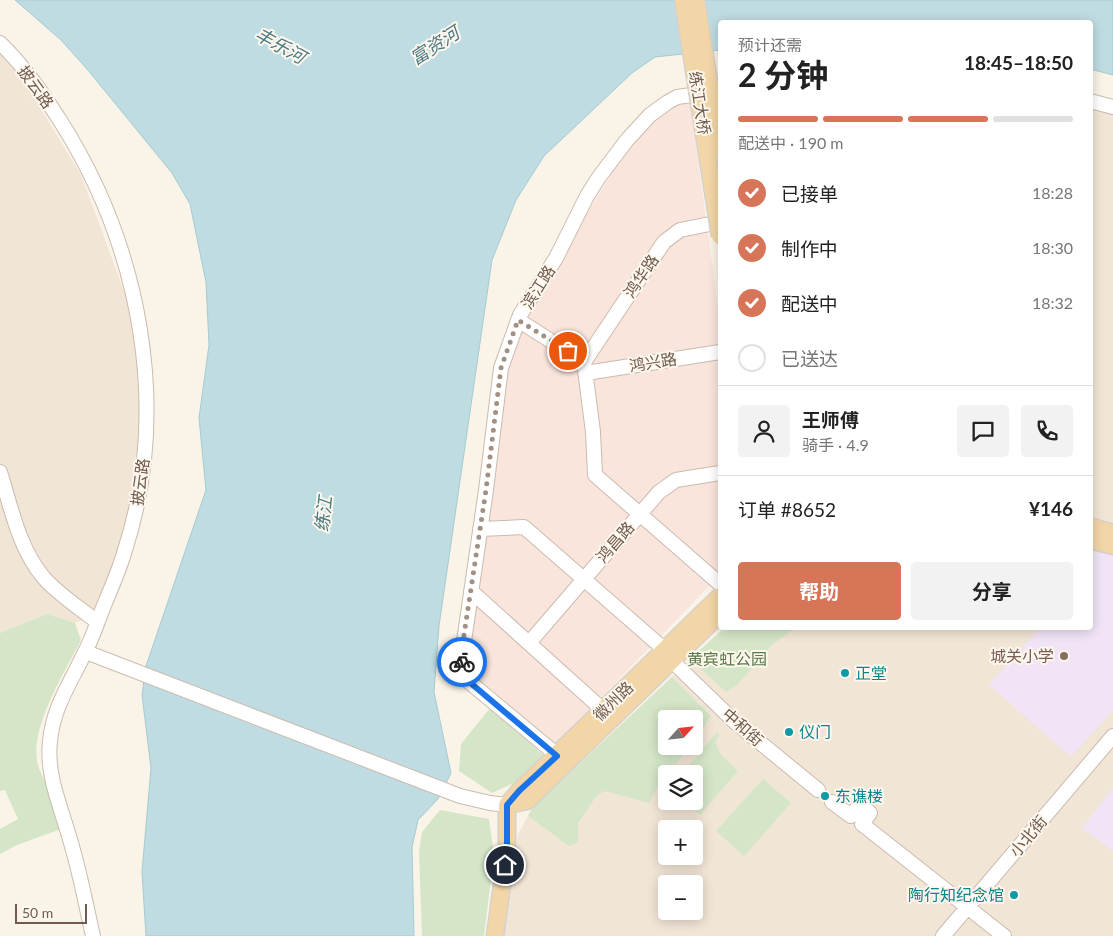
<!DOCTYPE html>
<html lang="zh">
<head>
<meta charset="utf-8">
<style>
  body { margin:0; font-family:Lato,"Noto Sans SC",sans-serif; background:#f2f2f2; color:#222; height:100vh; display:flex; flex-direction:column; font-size:19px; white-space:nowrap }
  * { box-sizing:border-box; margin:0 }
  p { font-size:16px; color:#767676 }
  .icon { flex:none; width:28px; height:28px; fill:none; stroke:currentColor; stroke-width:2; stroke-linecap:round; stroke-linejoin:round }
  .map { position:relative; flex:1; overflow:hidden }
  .details { position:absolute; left:718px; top:20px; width:375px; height:610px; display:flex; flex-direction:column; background:#fff; border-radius:5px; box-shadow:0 2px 12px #0003 }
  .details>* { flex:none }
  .needle { width:32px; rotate:63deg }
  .tools { position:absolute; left:658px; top:710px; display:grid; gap:10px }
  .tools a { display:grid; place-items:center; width:45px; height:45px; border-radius:5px; background:#fff; box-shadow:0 2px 12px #0003; font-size:25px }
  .scale { position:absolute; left:15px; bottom:12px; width:72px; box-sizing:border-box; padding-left:5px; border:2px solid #715b4e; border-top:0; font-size:14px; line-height:18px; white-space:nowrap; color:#715b4e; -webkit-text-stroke:4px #fdf7ed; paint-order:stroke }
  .pin { position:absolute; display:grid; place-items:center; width:42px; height:42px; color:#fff; margin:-21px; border:2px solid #fff; border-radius:50%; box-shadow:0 1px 5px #0007 }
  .courier { position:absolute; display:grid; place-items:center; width:50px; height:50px; margin:-25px; border:4px solid #1a73e8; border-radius:50%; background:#fff; color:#222; box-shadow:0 1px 6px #0007 }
  .summary em { font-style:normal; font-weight:700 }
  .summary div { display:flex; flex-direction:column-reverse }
  .summary { display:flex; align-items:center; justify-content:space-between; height:85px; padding:0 20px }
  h1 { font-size:32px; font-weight:700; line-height:38px }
  .bar { display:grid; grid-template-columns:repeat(4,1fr); gap:8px 5px; align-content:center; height:60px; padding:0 20px }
  .bar i { height:6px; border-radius:4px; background:#e0e0e0 }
  .bar .on { background:#d77559 }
  .bar p { grid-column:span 4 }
  .line { display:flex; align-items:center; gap:12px; padding:0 20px; border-top:1px solid #e0e0e0 }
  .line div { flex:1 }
  .round { display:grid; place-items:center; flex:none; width:52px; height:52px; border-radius:5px; background:#f2f2f2 }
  ol { padding:0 20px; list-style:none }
  li { display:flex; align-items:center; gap:15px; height:55px }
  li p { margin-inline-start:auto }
  li .icon { padding:5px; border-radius:50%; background:#d77559; color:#fff; stroke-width:4 }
  li:last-child { color:#767676 }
  li i { width:28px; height:28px; border:2px solid #e0e0e0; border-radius:50% }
  .cta { display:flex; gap:10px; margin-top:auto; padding:10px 20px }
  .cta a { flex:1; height:58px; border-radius:5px; background:#d77559; color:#fff; font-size:20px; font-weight:700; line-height:58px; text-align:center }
  .cta a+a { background:#f2f2f2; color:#222 }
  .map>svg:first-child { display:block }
  .residential { fill:#f1e5d6; fill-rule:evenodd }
  .commercial { fill:#f9e5dc }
  .education { fill:#f0e4f6 }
  .green { fill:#d4e6c7 }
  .water { fill:#bedce2; stroke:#a5cbd2 }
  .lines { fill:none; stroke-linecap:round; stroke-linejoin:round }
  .minor-casing { stroke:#cbbbae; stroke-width:16 }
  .major-casing { stroke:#d7d1cd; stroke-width:19 }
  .minor { stroke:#fff; stroke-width:14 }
  .major { stroke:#f2d6a7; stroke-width:16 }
  .major-bridge-casing { stroke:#d7d1cd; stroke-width:19; stroke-linecap:butt }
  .major-bridge { stroke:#f2d6a7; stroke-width:16 }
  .done { stroke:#a19084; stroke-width:5; stroke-dasharray:0 9 }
  .route { stroke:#1a73e8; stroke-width:6 }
  .education-dot { fill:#8d6e63; stroke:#fdf7ed; stroke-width:2 }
  .culture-dot { fill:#0f9aa8; stroke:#fdf7ed; stroke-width:2 }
  .labels { text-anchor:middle; stroke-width:4; stroke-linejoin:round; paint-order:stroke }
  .street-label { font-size:16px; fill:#715b4e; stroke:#fdf7ed }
  .education-label { font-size:16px; fill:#785e54; stroke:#fdf7ed; text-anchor:end }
  .park-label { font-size:16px; fill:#597b4a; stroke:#fdf7ed }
  .culture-label { font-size:16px; fill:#0d838f; stroke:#fdf7ed; text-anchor:start }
  .water-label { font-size:18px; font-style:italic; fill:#4a7982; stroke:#fdf7ed }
</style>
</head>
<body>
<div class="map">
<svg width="1113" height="936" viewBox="0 0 1113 936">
  <rect width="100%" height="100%" fill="#faf3e7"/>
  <!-- residential -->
  <path class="residential" d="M0,54L24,81L81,175L131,310L139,341L142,434L127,524L96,614L75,623L47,614L0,633Z
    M1090,106L1113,112V523L1090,516Z
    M1090,547L1113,553V936H504L518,835L532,808L724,628H1090ZM666,719H694V746H666ZM666,774H694V801H666ZM666,829H694V856H666ZM666,884H694V911H666Z"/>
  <!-- commercial -->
  <path class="commercial" d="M690,102L720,322V575L552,748L471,678L464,657L507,363L522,317L632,141L666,106Z"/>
  <!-- education -->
  <path class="education" d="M1096,549L1113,553V710L1071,757L989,685L1040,628H1090V569Z
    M1113,788V851L1082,828Z"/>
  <!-- green -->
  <path class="green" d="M47,614L75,623L81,640C65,672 31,725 37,761C39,772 46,782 50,793C54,805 58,817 61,829L17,845L0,854V829L18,819L5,790L0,791V633Z
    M724,628H795L773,644L738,684L726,692L690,659Z
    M672,677L711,716L694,741V719H666V746H690C675,766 659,781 649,803L605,791L597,795L578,823V842L569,846L528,816L532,808Z
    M491,707L543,755L514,783L492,793L459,771L461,744Z
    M717,732L719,735L715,742L721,755L738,771L700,815L685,801H694V774H682Z
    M763,779L791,803L744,856L716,831Z
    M440,810L489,819L494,855L484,936H422L419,852L422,832Z"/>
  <!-- water -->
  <path class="water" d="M15,0H1113V75L1090,69V22H720V50L655,57L632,73L544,156L516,200L492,260L439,626L434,692L451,773L438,799L418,820L412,847L414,936H146L142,872L151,768L142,695L146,666L206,490L199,418L209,345L206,282L190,204L172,173L87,69L61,40Z"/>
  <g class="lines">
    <defs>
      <path id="minor" d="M0,43C24,66 43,94 61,122C140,247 171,407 125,550C120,568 112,586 105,603C98,620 93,637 85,652C71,682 53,707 50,741C46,777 62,809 71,843C80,873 86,905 93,936
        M1090,101L1113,107
        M518,320L584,362
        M584,362L593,432L595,475L720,584
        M584,362L664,242L680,230L720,222
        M586,373L720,352
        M0,472C11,507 19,549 44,578C59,595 80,608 97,622
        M480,529L524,527L665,650
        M471,591L603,710
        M529,643L659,492L676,480L720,473
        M86,652L460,796L490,803L507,805
        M672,661L735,722L818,790
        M557,755L467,680L462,663L463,648L486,490L501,368L520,315L556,258L587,196L599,177L627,140L650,115L668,102L677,97L720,91
        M832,802L851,816L860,804L870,813L862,824L1004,936
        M943,936L1113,736"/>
      <path id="major" d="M1090,526L1113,533
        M1090,540L1113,546
        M507,805L527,801L720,614
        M495,936L507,848V805L519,791L720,596"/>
    </defs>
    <!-- minor casing -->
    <use href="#minor" class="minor-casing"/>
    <!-- major casing -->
    <use href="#major" class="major-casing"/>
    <!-- minor -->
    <use href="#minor" class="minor"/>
    <!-- major -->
    <use href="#major" class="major"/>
    <defs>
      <path id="major-bridge" d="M683,0L720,236
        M696,0L720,150"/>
    </defs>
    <!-- major-bridge casing -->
    <use href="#major-bridge" class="major-bridge-casing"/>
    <!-- major-bridge -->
    <use href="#major-bridge" class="major-bridge"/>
  </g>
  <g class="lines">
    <!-- done -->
    <path class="done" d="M462,662V648L486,490L501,368L518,320L568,351"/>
    <!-- route -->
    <path class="route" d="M462,662L467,680L557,756L519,791L507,805V848L505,865"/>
  </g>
  <!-- markers -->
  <circle class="education-dot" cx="1064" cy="656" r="5"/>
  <g class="culture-dot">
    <circle cx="845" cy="673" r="5"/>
    <circle cx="789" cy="732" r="5"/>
    <circle cx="825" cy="796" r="5"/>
    <circle cx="1014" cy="895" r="5"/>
  </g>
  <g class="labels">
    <!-- street labels -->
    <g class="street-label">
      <text transform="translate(36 87) rotate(54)" y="6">披云路</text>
      <text transform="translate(700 103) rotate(81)" y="6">练江大桥</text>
      <text transform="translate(641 276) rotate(-56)" y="6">鸿华路</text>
      <text transform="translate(538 287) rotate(-58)" y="6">滨江路</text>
      <text transform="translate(653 362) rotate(-9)" y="6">鸿兴路</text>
      <text transform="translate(140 482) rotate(-82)" y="6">披云路</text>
      <text transform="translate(615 542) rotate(-49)" y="6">鸿昌路</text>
      <text transform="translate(613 701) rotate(-44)" y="6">徽州路</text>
      <text transform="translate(743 727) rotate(41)" y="6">中和街</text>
      <text transform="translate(1028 836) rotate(-50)" y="6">小北街</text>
    </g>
    <!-- education labels -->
    <g class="education-label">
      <text x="1054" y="662">城关小学</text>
    </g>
    <!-- park labels -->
    <g class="park-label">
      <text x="727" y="665">黄宾虹公园</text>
    </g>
    <!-- culture labels -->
    <g class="culture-label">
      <text x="855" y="679">正堂</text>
      <text x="799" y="738">仪门</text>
      <text x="835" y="802">东谯楼</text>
      <text x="1004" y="901" text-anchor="end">陶行知纪念馆</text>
    </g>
    <!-- water labels -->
    <g class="water-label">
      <text transform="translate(280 46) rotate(29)" y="6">丰乐河</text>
      <text transform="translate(435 46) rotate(-33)" y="6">富资河</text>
      <text transform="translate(324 514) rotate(-84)" y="6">练江</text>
    </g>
  </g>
</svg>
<div class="tools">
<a><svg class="needle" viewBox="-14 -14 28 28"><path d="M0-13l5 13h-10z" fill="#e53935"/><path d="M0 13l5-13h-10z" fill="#767676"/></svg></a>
<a><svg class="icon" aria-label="layers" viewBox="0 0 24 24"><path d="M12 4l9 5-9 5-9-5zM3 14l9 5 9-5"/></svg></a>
<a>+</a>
<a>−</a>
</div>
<div class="scale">50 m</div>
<div class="pin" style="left:568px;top:351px;background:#ea580c"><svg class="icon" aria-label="bag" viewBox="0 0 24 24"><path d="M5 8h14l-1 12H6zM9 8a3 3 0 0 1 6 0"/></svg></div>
<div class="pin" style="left:505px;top:865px;background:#1f2937"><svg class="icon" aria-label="home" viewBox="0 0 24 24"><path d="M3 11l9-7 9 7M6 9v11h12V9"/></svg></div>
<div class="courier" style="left:462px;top:662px"><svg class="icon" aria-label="bike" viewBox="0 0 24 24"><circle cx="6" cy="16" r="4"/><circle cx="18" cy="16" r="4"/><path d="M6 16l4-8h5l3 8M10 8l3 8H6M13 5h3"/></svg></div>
<section class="details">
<div class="summary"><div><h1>2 分钟</h1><p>预计还需</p></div><em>18:45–18:50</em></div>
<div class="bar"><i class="on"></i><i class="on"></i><i class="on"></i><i></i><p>配送中 · 190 m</p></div>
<ol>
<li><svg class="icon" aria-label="check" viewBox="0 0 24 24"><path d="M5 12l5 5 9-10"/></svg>已接单<p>18:28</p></li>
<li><svg class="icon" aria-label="check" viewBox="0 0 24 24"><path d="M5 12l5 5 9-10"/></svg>制作中<p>18:30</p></li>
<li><svg class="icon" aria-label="check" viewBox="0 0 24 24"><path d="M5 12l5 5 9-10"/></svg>配送中<p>18:32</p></li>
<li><i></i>已送达</li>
</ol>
<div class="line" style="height:90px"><a class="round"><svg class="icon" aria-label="person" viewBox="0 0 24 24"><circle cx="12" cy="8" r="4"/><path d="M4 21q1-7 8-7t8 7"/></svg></a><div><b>王师傅</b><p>骑手 · 4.9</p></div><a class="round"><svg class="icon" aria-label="chat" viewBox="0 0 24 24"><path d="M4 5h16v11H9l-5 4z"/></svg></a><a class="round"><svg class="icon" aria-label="phone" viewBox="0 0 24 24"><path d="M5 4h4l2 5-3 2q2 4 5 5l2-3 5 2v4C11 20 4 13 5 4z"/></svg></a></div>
<div class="line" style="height:65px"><div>订单 #8652</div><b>¥146</b></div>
<div class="cta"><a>帮助</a><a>分享</a></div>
</section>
</div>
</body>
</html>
